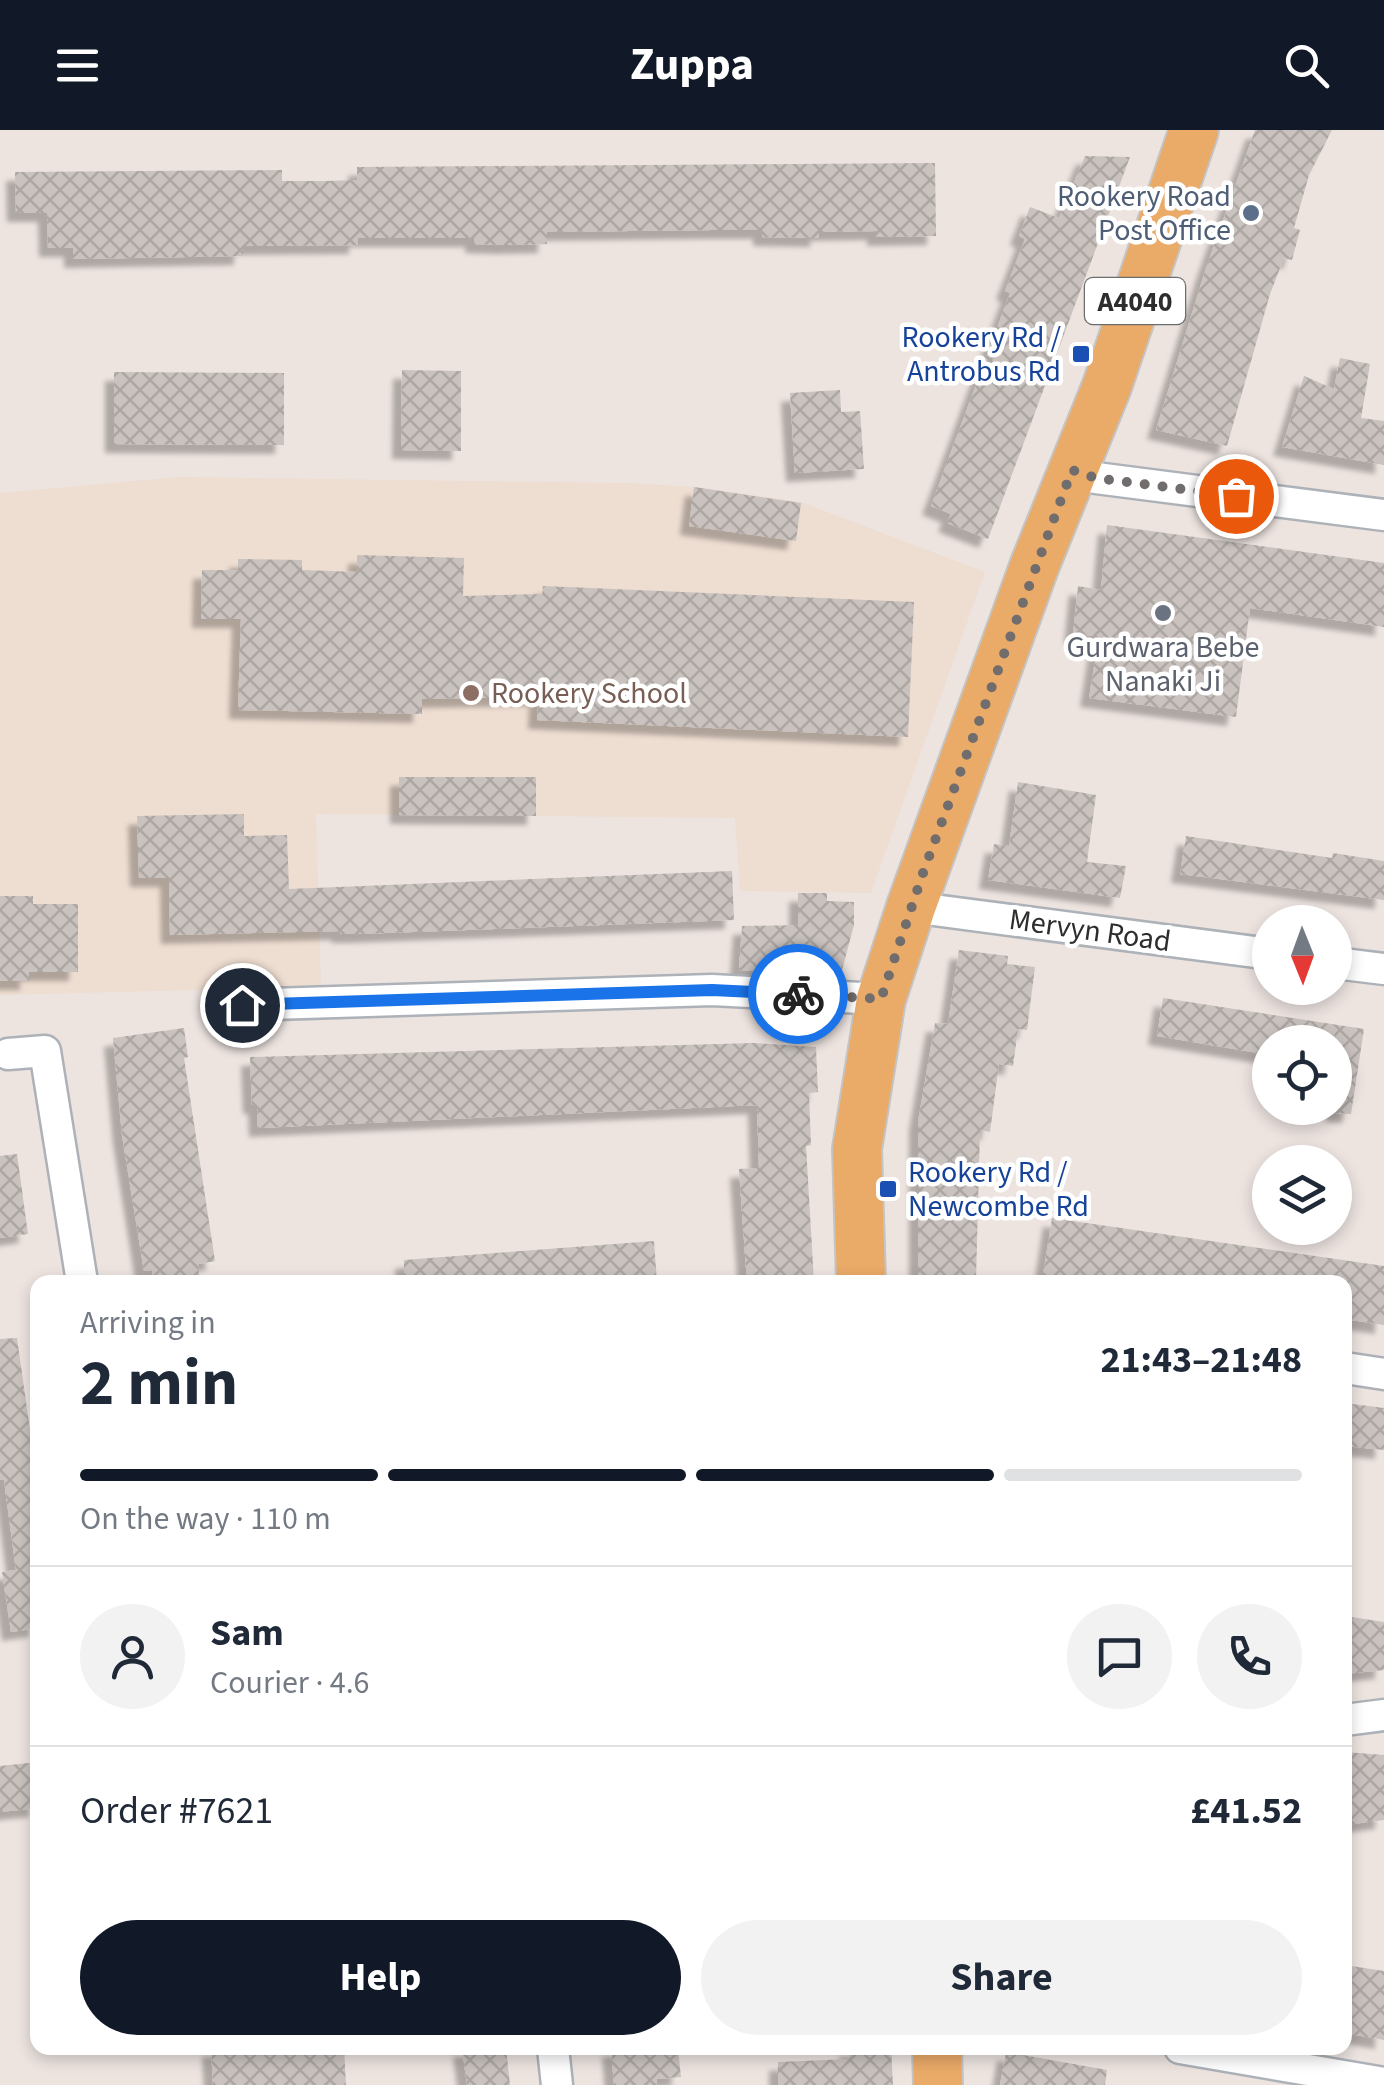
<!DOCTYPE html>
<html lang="en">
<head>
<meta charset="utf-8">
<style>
  body { margin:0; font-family:"Source Sans 3",sans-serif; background:#f2f2f3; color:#1f2937; height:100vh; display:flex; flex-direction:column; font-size:38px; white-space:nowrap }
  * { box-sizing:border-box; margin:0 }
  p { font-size:32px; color:#747a83 }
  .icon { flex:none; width:55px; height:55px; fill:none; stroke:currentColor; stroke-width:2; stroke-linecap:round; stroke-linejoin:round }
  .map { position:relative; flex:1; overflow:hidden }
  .details { position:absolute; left:30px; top:1145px; width:1322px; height:780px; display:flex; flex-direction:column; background:#fff; border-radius:20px; box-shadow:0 5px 15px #0003 }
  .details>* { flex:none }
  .needle { width:65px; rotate:179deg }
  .controls { position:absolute; left:1252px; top:775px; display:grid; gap:20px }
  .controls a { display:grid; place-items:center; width:100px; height:100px; border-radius:50%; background:#fff; box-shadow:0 5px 15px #0003; font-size:50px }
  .pin { position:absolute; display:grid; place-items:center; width:85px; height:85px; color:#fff; margin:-42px; border:5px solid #fff; border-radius:50%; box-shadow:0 2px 10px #0007 }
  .courier { position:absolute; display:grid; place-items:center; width:100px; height:100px; margin:-50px; border:8px solid #1a73e8; border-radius:50%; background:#fff; color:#222; box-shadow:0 2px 12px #0007 }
  .head em { font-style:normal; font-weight:700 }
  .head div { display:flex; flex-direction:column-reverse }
  .head { display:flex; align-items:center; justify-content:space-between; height:170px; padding:0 50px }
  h1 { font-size:65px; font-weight:700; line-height:75px }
  .bar { display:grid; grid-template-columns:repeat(4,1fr); gap:15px 10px; align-content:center; height:120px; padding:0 50px }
  .bar i { height:12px; border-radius:8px; background:#e0e1e3 }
  .bar .current { background:#111827 }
  .bar p { grid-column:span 4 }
  .line { display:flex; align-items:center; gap:25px; padding:0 50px; border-top:2px solid #e0e1e3 }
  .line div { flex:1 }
  .round { display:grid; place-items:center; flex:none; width:105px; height:105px; border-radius:52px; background:#f2f2f3 }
  .button { display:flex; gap:20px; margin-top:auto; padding:20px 50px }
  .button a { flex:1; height:115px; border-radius:60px; background:#111827; color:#fff; font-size:40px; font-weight:700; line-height:115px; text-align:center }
  .button a+a { background:#f2f2f3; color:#1f2937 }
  header { display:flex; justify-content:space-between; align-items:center; height:130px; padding:0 50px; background:#111827; color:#fff; font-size:45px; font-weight:700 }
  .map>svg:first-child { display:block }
  .education { fill:#eeddd1 }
  .building { fill:url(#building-cross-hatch); filter:url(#shadow) }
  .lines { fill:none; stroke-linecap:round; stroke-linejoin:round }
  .street-casing { stroke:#adb2b8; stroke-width:35 }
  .primary-casing { stroke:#c4c4c4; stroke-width:52 }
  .street { stroke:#fff; stroke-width:30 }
  .primary { stroke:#eaaa68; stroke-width:48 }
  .done { stroke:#706d6c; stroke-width:10; stroke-dasharray:0 18 }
  .route { stroke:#1a73e8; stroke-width:12 }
  .service-dot { fill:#5c6f8a; stroke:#fff; stroke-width:4 }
  .transit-dot { fill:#1a4fb4; stroke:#fff; stroke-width:4 }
  .worship-dot { fill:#6b7280; stroke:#fff; stroke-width:4 }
  .education-dot { fill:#8d6e63; stroke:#fff; stroke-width:4 }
  .labels { text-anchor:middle; stroke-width:9; stroke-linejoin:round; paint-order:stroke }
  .shield { fill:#fff; stroke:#6c6c6c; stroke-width:2.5 }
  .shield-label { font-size:28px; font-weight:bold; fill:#2d2d2d }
  .service-label { font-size:30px; fill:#4e5e75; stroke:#fff; text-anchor:end }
  .transit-label { font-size:30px; fill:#164399; stroke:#fff; text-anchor:end }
  .worship-label { font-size:30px; fill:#5b616d; stroke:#fff }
  .education-label { font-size:30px; fill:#785e54; stroke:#fff; text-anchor:start }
  .street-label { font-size:30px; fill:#2d2d2d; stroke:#fff }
</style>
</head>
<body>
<header><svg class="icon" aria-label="menu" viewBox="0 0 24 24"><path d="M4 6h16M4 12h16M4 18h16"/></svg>Zuppa<svg class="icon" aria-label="search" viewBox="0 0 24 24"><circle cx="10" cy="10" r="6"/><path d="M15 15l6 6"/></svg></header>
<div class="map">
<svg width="1384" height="1955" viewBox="0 0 1384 1955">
  <defs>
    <pattern id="building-cross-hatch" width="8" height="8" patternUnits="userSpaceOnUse" patternTransform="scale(2.5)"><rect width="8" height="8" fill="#c9c2be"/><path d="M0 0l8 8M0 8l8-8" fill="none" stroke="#ada7a4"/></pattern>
    <filter id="shadow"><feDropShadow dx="-9" dy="9" stdDeviation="2.5" flood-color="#0004"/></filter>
  </defs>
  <rect width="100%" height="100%" fill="#ede4e0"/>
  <!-- education -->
  <path class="education" d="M178,347L630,353L694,357L801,372L985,442L871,763L740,761L735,688L316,684L321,857L0,865V363Z"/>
  <!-- building -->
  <path class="building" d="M1255,0H1332L1309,45L1294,98L1300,100L1292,130L1284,128L1270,164L1227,316L1156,300L1205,141Z
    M1085,26L1130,27L988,409L947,393L951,384L931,376L1010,163L1005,161L1025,109L1019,106L1030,77L1059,88Z
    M935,33L936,106L876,107V101L819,102V108L762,107V100H711L547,102V114L505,115L474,114V108H358V115L243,116V126L73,129V118H48L47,83H16L15,42L282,40V51H326L357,50V37Z
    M1340,228L1370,234L1361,288L1384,291V335L1282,317L1304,246L1334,259Z
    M402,240L461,241V321L401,320Z
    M114,242L284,243V315L114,314Z
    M840,260L841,282L860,281L864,339L795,343L790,263Z
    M694,357L801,373L796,411L689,396Z
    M1107,395L1384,433V497L1250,478L1236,587L1089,568L1099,506L1073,505L1078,456L1101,460Z
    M357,425L464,428L463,466L542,464L543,456L914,472L908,607L537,590L538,567L422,569V584L238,580L241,489H201L202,440H238V429L302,430V440L357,442Z
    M399,647H536V686L399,685Z
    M1018,652L1096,665L1087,732L1126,736L1120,768L988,750L994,714L1009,716Z
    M244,684V706L287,705L289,759L732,741L734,790L358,804H340V801L170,805L169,748H139L137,686Z
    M1186,706L1332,728L1333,723L1384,731V770L1180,744Z
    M798,763H827V771L854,772V795L841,844L739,840L742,796L798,795Z
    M0,766H33V774H78V842H29V851H0Z
    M959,820L1008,826L1007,834L1035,837L1027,900L1018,899L1013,936L999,934L990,1002L980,1000L976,1150L918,1152V992L935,893L948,894Z
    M1163,868L1364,899L1351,984L1335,983V900L1334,912H1270V925L1157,906Z
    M184,898L188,927L184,928L215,1131L198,1134L200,1152H154L152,1140L144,1141L122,1005L113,908Z
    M754,913L816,917L818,962L809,963L811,1015L806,1016L814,1152H747L739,1039L759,1038L757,975L258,998L257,975H252L250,927Z
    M17,1024L28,1104L0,1108V1026Z
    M1052,1088L1384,1136V1195L1345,1189V1152H1092L1043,1145Z
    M654,1111L657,1152H404V1130Z
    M17,1208L32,1314H38V1498L11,1502L2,1442L16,1440L4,1350H0V1209Z
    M1345,1273L1384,1278V1320L1345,1316Z
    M1345,1486L1384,1492V1540L1345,1544Z
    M1345,1622L1384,1625V1690L1345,1695Z
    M38,1632V1678L0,1682V1636Z
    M1345,1835L1384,1841V1910L1345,1903Z
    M211,1918H344L346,1955H213Z
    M462,1918H506L510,1955H467Z
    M611,1918H678L681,1947L657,1949V1955H614Z
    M848,1918H891L893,1955H778V1932L849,1929Z
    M1006,1922L1107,1940L1105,1955H1000Z"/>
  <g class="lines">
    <defs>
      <path id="street" d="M1073,340L1096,348L1384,385
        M911,777L1270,824
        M1335,833L1384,839
        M242,875L712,860L881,869
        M8,924L45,921L82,1152
        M1345,1238L1384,1244
        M1345,1590L1384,1585
        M553,1918L557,1955
        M1180,1918L1384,1953"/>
      <path id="primary" d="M861,1152L857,1019L881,869L911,777L1034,437L1107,256L1194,0
        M937,1918L938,1955"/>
    </defs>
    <!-- street casing -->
    <use href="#street" class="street-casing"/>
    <!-- primary casing -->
    <use href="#primary" class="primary-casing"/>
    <!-- street -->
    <use href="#street" class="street"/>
    <!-- primary -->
    <use href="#primary" class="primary"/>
  </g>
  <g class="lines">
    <!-- done -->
    <path class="done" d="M798,864L881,869L923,743L1072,340L1096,348L1236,366"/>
    <!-- route -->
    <path class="route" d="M242,875L712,860L798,864"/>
  </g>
  <!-- markers -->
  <circle class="service-dot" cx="1251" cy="83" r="10"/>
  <g class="transit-dot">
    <rect x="1071" y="214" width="20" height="20" rx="5"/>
    <rect x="878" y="1049" width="20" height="20" rx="5"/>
  </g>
  <circle class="worship-dot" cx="1163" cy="483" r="10"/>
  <circle class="education-dot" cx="471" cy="563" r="10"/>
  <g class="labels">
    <!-- shield labels -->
    <rect class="shield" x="1085" y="148" width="100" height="46" rx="8"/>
    <g class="shield-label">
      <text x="1135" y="181">A4040</text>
    </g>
    <!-- service labels -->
    <g class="service-label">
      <text x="1231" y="76">Rookery Road<tspan x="1231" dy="34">Post Office</tspan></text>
    </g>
    <!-- transit labels -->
    <g class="transit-label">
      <text x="1061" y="217">Rookery Rd /<tspan x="1061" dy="34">Antrobus Rd</tspan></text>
      <text x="908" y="1052" text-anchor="start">Rookery Rd /<tspan x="908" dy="34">Newcombe Rd</tspan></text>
    </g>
    <!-- worship labels -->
    <g class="worship-label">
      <text x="1163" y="527">Gurdwara Bebe<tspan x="1163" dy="34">Nanaki Ji</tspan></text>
    </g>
    <!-- education labels -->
    <g class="education-label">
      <text x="491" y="573">Rookery School</text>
    </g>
    <!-- street labels -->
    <g class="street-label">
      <text transform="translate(1090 800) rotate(8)" y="10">Mervyn Road</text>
    </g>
  </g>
</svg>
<div class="controls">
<a><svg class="needle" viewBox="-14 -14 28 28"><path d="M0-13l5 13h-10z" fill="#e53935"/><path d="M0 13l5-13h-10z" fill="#747a83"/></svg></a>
<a><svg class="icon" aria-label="locate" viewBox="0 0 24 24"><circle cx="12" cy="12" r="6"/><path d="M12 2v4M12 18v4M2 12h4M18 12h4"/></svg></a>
<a><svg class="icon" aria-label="layers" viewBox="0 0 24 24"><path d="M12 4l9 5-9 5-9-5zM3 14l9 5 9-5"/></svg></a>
</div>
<div class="pin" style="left:1236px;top:366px;background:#ea580c"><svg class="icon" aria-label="bag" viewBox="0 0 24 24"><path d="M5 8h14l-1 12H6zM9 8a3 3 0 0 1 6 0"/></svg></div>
<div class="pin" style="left:242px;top:875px;background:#1f2937"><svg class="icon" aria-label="home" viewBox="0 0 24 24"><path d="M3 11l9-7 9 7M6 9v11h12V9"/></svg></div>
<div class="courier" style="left:798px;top:864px"><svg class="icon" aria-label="bike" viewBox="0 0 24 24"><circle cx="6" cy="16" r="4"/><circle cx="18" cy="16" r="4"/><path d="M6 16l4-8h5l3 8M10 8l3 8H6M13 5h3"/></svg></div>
<section class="details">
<div class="head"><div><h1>2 min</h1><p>Arriving in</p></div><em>21:43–21:48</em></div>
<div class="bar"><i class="current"></i><i class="current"></i><i class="current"></i><i></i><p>On the way · 110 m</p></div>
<div class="line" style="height:180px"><a class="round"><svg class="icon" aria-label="person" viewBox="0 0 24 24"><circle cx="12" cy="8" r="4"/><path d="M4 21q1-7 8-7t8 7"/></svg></a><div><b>Sam</b><p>Courier · 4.6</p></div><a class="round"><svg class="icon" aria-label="chat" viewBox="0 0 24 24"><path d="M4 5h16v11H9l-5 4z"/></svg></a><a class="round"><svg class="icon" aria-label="phone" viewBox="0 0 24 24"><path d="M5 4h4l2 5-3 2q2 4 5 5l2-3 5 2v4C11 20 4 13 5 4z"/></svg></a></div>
<div class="line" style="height:130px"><div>Order #7621</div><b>£41.52</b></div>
<div class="button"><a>Help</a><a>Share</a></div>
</section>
</div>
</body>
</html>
